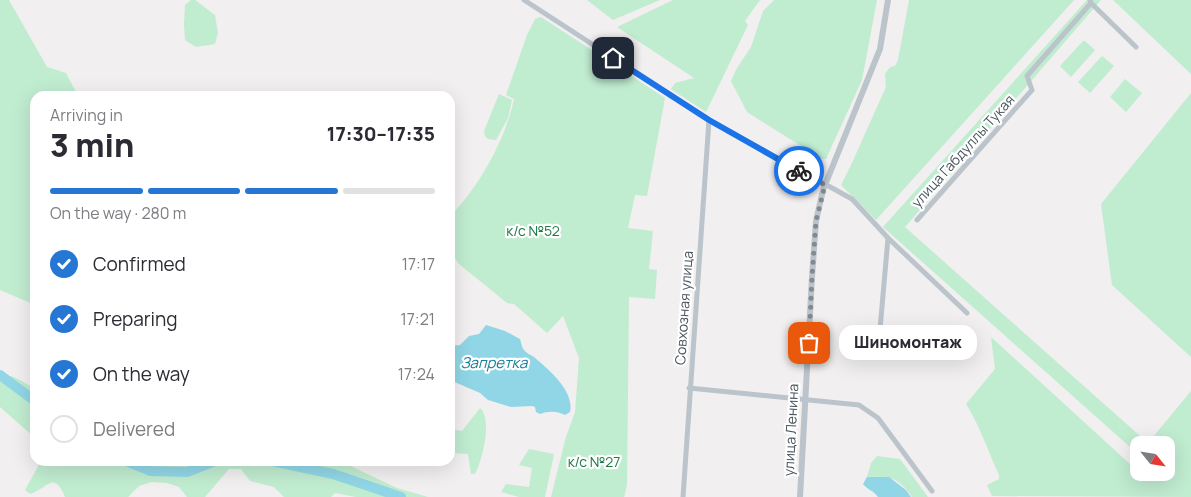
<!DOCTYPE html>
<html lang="en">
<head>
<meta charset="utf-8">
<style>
  body { margin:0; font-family:Manrope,sans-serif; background:#f2f2f3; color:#2b2b33; height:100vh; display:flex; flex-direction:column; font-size:19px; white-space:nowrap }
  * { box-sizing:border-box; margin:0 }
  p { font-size:16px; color:#7c7c81 }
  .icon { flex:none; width:28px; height:28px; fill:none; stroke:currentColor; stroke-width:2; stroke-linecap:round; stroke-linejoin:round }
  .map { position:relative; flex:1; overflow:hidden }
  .sheet { position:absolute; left:30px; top:91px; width:425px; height:375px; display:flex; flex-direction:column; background:#fff; border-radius:15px; box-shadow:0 5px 20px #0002 }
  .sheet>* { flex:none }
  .needle { width:32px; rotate:120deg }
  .controls { position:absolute; left:1130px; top:436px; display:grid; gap:10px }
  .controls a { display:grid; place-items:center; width:45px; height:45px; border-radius:10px; background:#fff; box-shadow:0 5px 20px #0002; font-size:25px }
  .pin { position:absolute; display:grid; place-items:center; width:42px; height:42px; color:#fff; margin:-21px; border-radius:10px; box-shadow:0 2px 8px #0006 }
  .courier { position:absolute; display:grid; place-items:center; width:50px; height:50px; margin:-25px; border:4px solid #1a73e8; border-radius:50%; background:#fff; color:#222; box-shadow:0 1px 6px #0007 }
  .bubble { position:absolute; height:35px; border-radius:15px; background:#fff; box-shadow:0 5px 20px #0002; font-size:16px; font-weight:800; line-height:35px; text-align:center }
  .overview em { font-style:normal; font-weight:800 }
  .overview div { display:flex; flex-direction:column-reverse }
  .overview { display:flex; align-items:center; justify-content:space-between; height:85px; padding:0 20px }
  h1 { font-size:32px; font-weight:800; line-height:38px }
  .bar { display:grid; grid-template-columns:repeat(4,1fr); gap:8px 5px; align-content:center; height:60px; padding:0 20px }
  .bar i { height:6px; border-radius:4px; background:#e1e1e2 }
  .bar .current { background:#2677d4 }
  .bar p { grid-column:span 4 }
  ol { padding:0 20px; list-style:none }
  li { display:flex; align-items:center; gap:15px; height:55px }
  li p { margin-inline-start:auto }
  li .icon { padding:5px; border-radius:50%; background:#2677d4; color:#fff; stroke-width:4 }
  li:last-child { color:#7c7c81 }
  li i { width:28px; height:28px; border:2px solid #e1e1e2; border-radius:50% }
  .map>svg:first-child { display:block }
  .green { fill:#c0ecd0 }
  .water { fill:#91d6e6 }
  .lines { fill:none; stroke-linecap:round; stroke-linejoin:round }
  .river { stroke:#91d6e6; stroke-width:10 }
  .minor { stroke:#bbc4cb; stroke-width:5 }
  .tertiary { stroke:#bbc4cb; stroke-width:6 }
  .done { stroke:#838a8f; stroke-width:5; stroke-dasharray:0 9 }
  .route { stroke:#1a73e8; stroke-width:6 }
  .labels { text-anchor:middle; stroke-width:4.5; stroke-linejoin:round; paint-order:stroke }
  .street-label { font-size:14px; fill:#48535b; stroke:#fff }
  .park-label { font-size:14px; fill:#1e7848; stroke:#fff }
  .water-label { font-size:15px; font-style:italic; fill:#168199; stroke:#fff }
</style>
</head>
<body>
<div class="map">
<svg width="1191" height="497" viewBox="0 0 1191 497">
  <rect width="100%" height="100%" fill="#f1efef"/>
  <!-- green -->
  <path class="green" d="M0,0H9L47,67L66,73L78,96H35V305L0,290Z
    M191,0H195L215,15L218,33L215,44L196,47L185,40L184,24L185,5Z
    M587,0H660L613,20Z
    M673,0H760L745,21L748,25L706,112L671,89L675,83L694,78L617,27Z
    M774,0H877L862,80L826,159H822L747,112L731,81L737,68L751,47L763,11Z
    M909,0H1074L876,220L841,185L851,165L886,87L885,74L890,67L895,66L898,60Z
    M1087,0H1101L905,227L1148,443L1191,391V497L992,496L987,485L999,479V475C988,451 980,426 966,404L995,369L991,337L1131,465L1139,456V472H1166V445H1139V455L883,227Z
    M1113,0H1191V74Z
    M541,17L665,98L647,196L635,195L628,228L653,231L649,269L657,270L655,299L629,297L627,485L624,497H551L566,437L575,412L579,358L563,316L547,333L514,304L507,303L459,264L450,251V216C479,188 506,138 514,99L506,95L527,35L535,19Z
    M1083,41H1085L1095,50L1071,77L1060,66Z
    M1102,56L1114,66L1090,93L1078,82Z
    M1125,79L1142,93L1126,112L1110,97Z
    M1191,93V357L1112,285L1101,204Z
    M499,94L512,100L508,118L496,140L488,139L485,136L484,131Z
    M11,376L20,380L35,389V438L0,407V381Z
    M480,408C493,419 482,461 475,474H471L468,454L453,453L450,456V429L462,431Z
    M529,449L554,454L545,497H519L501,492L506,484L529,487L532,468L519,465Z
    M877,456L900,459L928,497H912C899,477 889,476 867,477L871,463Z
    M41,461H155L163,463L191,461H340L397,488L428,497H356L335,493L331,497H284L274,487L250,481L241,469H229L205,497H187L179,487L167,483L151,482L139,486L128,497H65C54,469 47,489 30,494L25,490Z"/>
  <!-- water -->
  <path class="water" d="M486,325L505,331L520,339C521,342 522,348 524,350C526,353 531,355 534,357C548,369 575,391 570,412L565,415C556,411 549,411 540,414L536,412L535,407L532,406L511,407L501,404L488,400L480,393L450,380V346L460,345L469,336L479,334Z
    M867,477H889L906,490L911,497H878C874,491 868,490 863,484Z"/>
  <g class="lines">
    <!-- river -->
    <path class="river" d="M0,375L35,401
      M126,461L151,471L187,472L215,461
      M272,461L333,474L401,497"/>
    <!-- minor -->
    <path class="minor" d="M524,0L709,120L852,199L888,238L967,313
      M1090,0L1091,3L1136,47
      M917,220L1032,90L1027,76L1091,3
      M878,352L888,238
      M689,388L859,405L878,418L932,491
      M683,497L709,120"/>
    <!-- tertiary -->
    <path class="tertiary" d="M800,497L812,277L816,221L823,190L880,49L888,0"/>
  </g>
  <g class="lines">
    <!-- done -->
    <path class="done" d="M799,171L825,185L816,221L812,277L809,343"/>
    <!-- route -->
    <path class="route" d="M613,58L709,120L799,171"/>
  </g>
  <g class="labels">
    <!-- street labels -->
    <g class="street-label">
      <text transform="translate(963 151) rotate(-48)" y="5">улица Габдуллы Тукая</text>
      <text transform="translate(684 308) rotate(-86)" y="5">Совхозная улица</text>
      <text transform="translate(791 430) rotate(-87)" y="5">улица Ленина</text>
    </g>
    <!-- park labels -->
    <g class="park-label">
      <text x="533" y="236">к/с №52</text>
      <text x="594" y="467">к/с №27</text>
    </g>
    <!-- water labels -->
    <g class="water-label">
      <text x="494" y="368">Запретка</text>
    </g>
  </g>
</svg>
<div class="controls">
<a><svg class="needle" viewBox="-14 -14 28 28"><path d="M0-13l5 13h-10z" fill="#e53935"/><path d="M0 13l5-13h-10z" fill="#7c7c81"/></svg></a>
</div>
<div class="pin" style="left:809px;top:343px;background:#ea580c"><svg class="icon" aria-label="bag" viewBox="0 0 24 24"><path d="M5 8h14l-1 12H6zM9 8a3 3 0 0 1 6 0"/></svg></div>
<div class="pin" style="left:613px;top:58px;background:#1f2937"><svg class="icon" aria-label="home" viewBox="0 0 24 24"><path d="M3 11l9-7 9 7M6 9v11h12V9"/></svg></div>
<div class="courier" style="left:799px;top:171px"><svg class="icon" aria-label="bike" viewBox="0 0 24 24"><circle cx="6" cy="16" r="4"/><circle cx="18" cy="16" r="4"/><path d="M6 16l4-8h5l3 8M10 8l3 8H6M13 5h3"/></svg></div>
<div class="bubble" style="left:839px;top:325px;width:138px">Шиномонтаж</div>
<section class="sheet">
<div class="overview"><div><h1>3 min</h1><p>Arriving in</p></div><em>17:30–17:35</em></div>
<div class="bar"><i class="current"></i><i class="current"></i><i class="current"></i><i></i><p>On the way · 280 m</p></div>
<ol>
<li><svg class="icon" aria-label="check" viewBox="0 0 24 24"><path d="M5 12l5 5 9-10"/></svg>Confirmed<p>17:17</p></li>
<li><svg class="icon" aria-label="check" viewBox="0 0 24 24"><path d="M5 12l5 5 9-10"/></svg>Preparing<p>17:21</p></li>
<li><svg class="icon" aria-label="check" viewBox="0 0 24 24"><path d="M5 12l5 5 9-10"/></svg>On the way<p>17:24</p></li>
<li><i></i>Delivered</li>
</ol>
</section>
</div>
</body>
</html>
